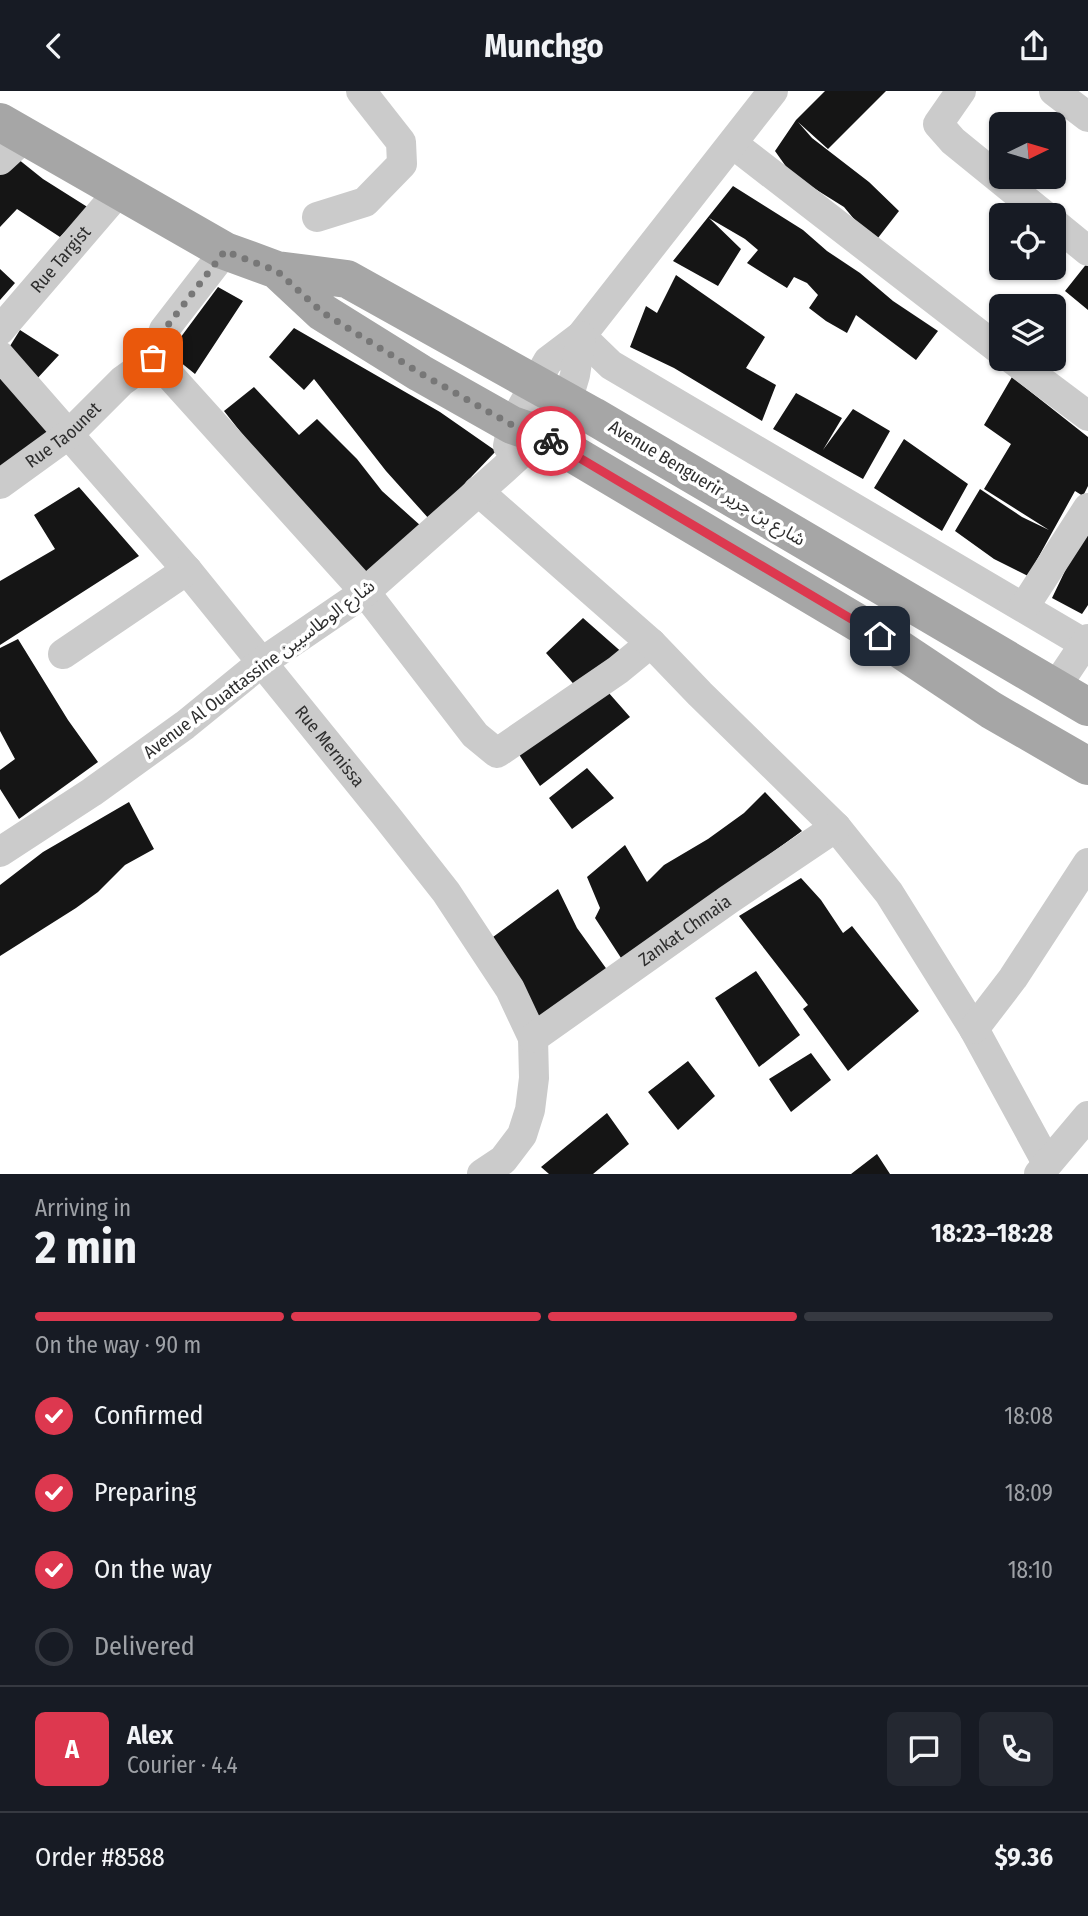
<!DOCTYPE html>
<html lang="en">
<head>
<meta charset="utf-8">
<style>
  body { margin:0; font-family:"Fira Sans Condensed","Noto Sans Arabic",sans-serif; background:#242831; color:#f1f3f6; height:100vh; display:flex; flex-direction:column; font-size:26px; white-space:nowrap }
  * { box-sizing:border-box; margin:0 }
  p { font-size:23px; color:#9ea1a6 }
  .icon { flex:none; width:38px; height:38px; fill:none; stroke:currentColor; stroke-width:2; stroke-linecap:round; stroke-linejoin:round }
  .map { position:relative; height:1083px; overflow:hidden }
  .drawer { display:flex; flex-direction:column; background:#171b24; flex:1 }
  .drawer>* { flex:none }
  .needle { width:46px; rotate:85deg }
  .tools { position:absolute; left:989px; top:21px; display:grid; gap:14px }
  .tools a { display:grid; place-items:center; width:77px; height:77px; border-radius:10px; background:#171b24; box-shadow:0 2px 5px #0004; font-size:35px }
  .pin { position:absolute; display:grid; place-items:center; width:60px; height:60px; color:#fff; margin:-30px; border-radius:14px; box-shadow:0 4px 10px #0006 }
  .courier { position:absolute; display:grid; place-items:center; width:70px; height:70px; margin:-35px; border:5px solid #dd384f; border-radius:50%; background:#fff; color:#222; box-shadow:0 2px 9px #0007 }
  .summary em { font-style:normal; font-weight:700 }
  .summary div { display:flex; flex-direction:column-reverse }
  .summary { display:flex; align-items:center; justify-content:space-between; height:119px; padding:0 35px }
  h1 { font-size:46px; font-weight:700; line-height:52px }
  .bar { display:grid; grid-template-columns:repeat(4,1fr); gap:10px 7px; align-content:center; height:84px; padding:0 35px }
  .bar i { height:9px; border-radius:5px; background:#363941 }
  .bar .on { background:#dd384f }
  .bar p { grid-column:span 4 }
  .line { display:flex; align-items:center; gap:18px; padding:0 35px; border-top:2px solid #363941 }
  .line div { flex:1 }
  .round { display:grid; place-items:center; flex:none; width:74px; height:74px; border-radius:10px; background:#242831 }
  ol { padding:0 35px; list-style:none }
  li { display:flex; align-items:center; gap:21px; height:77px }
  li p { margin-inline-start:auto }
  li .icon { padding:7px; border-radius:50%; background:#dd384f; color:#fff; stroke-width:4 }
  li:last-child { color:#9ea1a6 }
  li i { width:38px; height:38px; border:4px solid #363941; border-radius:50% }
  header { display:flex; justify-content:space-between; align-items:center; height:91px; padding:0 35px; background:#171b24; font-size:32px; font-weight:700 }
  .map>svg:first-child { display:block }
  .building { fill:#151515 }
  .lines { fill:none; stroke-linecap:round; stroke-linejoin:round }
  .minor { stroke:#cbcbcb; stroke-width:30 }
  .major { stroke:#a6a6a6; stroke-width:38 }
  .done { stroke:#777; stroke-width:7; stroke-dasharray:0 12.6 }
  .route { stroke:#dd384f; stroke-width:9 }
  .labels { text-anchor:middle; stroke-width:7; stroke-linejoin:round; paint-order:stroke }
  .street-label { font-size:18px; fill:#2e2e2e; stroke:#fff }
</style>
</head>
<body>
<header><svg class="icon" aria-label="back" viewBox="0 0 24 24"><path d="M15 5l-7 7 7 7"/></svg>Munchgo<svg class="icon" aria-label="share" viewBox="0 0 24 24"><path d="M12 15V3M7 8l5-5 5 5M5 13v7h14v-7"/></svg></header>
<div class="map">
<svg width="1088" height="1083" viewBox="0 0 1088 1083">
  <rect width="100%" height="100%" fill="#fff"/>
  <!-- building -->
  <path class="building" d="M825,0H886L828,58L798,31L812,47L869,91L899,120L874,152L844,116L804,91L787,77L775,60L796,29Z
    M13,64L43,88L89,117L60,146L17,118L0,136V76Z
    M733,95L803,139L827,160L860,182L893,210L938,240L916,269L856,224L847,242L826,230L809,217L818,204L807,192L794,186L787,197L747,172L758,159L745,148L709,127L741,158L718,195L673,170Z
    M1088,171V219L1065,200Z
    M0,178L15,192L0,209Z
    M676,184L765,246L746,277L776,294L762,330L674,277L630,256L646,215L657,222Z
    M218,196L243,210L195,283L169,262Z
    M294,237L440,321L496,360L430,429L386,380L314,288L304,299L269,266Z
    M20,239L59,264L34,291L5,263Z
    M0,283L56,339L0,384Z
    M1012,286L1088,346V395L1083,405L1075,400L1028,485L994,468L955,440L980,398L1022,426L1049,439L984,398L1011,353L984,334Z
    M254,296L299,344L317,328L357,368L382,400L421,435L367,486L266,373L224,320Z
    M796,302L842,327L823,359L853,318L890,340L863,388L773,338Z
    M904,348L968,393L942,440L874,397Z
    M79,396L139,465L0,554V490L55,458L34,424Z
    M1088,432V514L1082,523L1052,507Z
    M583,527L625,564L579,599L546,562Z
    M18,548L68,629L98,671L19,728L0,698V679L15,668L0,640V557Z
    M608,601L630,626L540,695L518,662Z
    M587,677L614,707L572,738L549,707Z
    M765,701L802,740L623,870L595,827L600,817L587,786L625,754L647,791L664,774L708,748L744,722Z
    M129,711L154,758L125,774L98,801L76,817L0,865V794L43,761Z
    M801,787L821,809L843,842L852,835L919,920L848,980L803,918L808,914L739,825Z
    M558,798L577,837L608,880L540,929L493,846Z
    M756,880L800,944L759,976L715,907Z
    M811,962L831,989L791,1021L769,988Z
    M688,970L715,1005L678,1039L648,1001Z
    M607,1022L629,1053L593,1083H549L541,1076Z
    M877,1063L890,1083H851Z"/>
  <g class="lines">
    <!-- minor -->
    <g class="minor">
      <path d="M961,0L938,33L953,50L1044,124"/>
      <path d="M1054,0L1088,26"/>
      <path d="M733,53L1001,260"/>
      <path d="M0,69L25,46"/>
      <path d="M317,126L365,111L402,73L401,51L361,0"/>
      <path d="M1054,132L1088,160"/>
      <path id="s1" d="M0,239L121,98"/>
      <path d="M581,245L611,274L1085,553"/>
      <path id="s2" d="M0,265L187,479L387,726L446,801L510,898L533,947L534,987L530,1019L522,1044L503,1069L482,1083"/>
      <path d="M154,267L365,501L475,644L497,662L618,579L651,552"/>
      <path d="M1012,268L1088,325"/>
      <path d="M508,355L512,334L548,270L581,245L773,0"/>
      <path id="s3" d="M0,393L69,343L122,290L154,267L164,239L225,160"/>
      <path d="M478,400L651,552L700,603L836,736L889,802L974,938L1047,1072"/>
      <path d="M1024,516L1088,417"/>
      <path d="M63,563L187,479"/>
      <path d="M1055,597L1088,548"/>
      <path d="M0,761L92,701L185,634L261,572L365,501L504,378L541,344L567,311L575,284L581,245"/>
      <path d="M974,938L1013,887L1088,772"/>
      <path id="s4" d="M533,947L728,809L836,736"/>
      <path d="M1039,1083L1088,1025"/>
    </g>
    <!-- major -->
    <path class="major" d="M0,31L225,160L277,179L347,188L593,325L1088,616
      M277,179L322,221L420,282L512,334L541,344L880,545L991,619L1088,675"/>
  </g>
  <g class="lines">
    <!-- done -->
    <path class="done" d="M153,267L164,239L225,160L277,180L322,221L420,282L512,334L541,344L551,350"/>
    <!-- route -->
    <path class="route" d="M551,350L880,545"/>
  </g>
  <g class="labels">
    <!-- street labels -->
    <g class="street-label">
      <text dy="6" stroke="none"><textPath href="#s1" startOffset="93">Rue Targist</textPath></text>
      <text dy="6" stroke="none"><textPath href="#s3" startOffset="80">Rue Taounet</textPath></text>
      <text transform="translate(707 392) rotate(31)" y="6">Avenue Benguerir شارع بن جرير</text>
      <text transform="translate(259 578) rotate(-37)" y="6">Avenue Al Ouattassine شارع الوطاسيين</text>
      <text dy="6" stroke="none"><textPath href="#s2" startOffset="511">Rue Mernissa</textPath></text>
      <text dy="6" stroke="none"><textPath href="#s4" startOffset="186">Zankat Chmaia</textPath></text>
    </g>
  </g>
</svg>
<div class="tools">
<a><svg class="needle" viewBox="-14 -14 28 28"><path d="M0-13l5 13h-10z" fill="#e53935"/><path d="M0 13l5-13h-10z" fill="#9ea1a6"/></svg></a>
<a><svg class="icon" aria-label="locate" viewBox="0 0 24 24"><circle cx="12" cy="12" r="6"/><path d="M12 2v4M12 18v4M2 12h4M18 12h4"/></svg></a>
<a><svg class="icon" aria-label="layers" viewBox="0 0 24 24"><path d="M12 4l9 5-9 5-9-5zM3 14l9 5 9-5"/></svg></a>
</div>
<div class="pin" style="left:153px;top:267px;background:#ea580c"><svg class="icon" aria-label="bag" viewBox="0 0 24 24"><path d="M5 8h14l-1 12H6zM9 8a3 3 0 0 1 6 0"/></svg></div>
<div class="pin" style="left:880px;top:545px;background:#1f2937"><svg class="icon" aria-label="home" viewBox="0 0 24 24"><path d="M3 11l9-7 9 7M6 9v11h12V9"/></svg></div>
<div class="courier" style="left:551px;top:350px"><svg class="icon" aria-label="bike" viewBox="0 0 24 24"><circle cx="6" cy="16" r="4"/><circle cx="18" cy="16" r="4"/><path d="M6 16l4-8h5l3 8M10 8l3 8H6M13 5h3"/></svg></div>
</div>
<section class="drawer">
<div class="summary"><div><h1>2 min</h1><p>Arriving in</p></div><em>18:23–18:28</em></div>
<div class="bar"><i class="on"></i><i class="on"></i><i class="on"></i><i></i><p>On the way · 90 m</p></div>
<ol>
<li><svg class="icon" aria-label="check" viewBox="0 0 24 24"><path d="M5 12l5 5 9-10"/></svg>Confirmed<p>18:08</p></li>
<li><svg class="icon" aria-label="check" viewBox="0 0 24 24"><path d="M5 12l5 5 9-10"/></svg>Preparing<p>18:09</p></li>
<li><svg class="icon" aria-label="check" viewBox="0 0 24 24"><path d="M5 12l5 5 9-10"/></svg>On the way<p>18:10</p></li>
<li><i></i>Delivered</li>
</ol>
<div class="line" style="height:126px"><b class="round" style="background:#dd384f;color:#fff">A</b><div><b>Alex</b><p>Courier · 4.4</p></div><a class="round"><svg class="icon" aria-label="chat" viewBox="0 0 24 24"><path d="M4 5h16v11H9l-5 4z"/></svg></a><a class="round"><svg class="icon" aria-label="phone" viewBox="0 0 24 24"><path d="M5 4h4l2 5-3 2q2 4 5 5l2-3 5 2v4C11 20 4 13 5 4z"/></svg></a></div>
<div class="line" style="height:91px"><div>Order #8588</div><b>$9.36</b></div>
</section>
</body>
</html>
